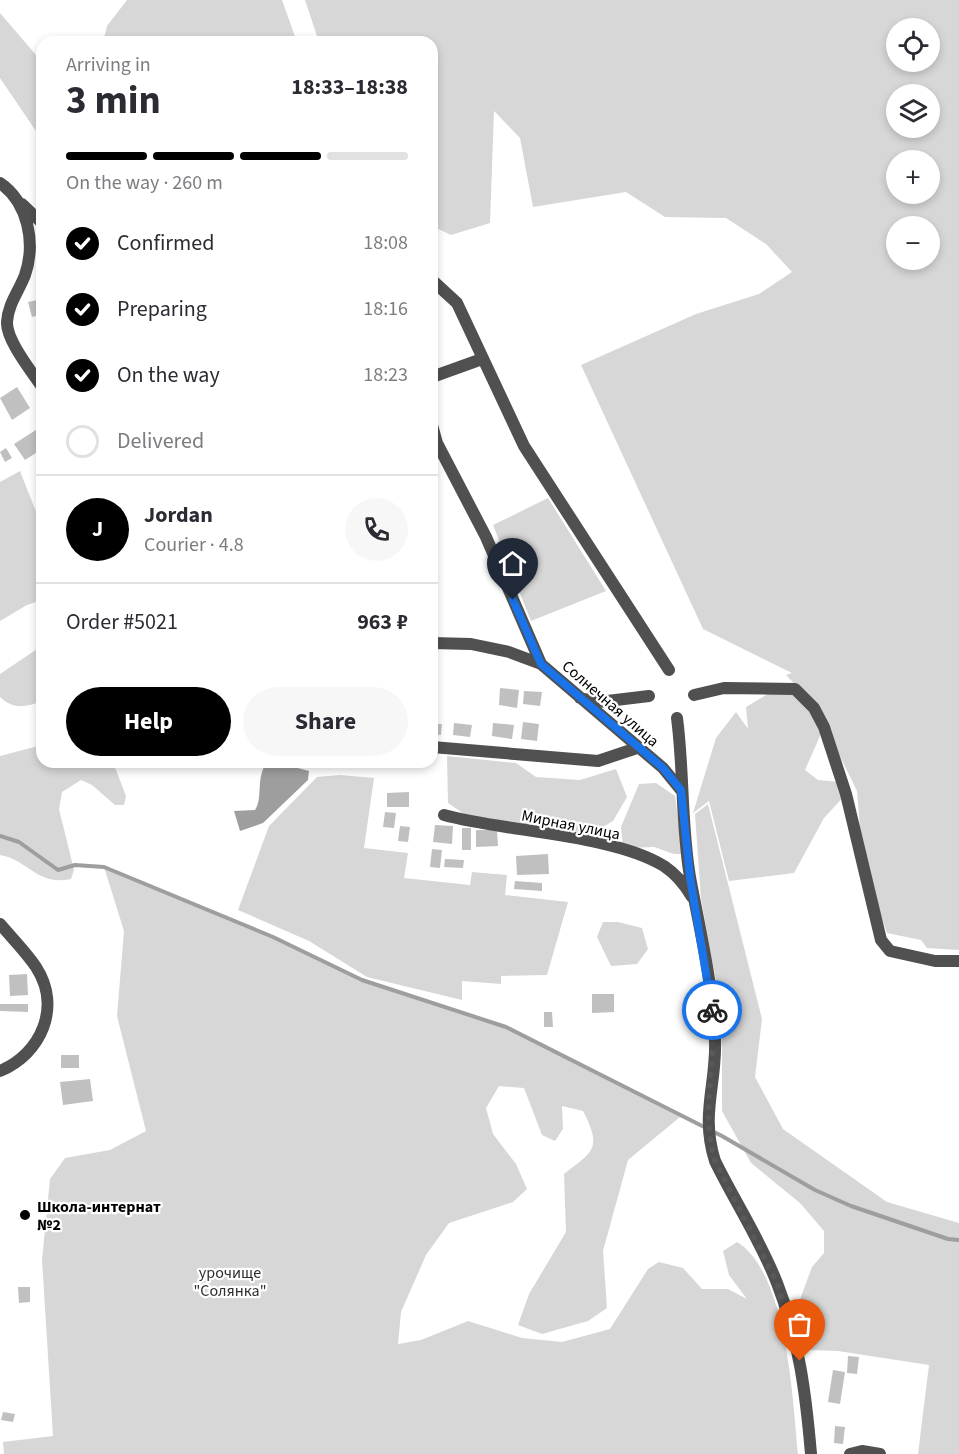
<!DOCTYPE html>
<html lang="en">
<head>
<meta charset="utf-8">
<style>
  body { margin:0; font-family:"Source Sans 3",sans-serif; background:#f7f7f7; color:#2b2b33; height:100vh; display:flex; flex-direction:column; font-size:22px; white-space:nowrap }
  * { box-sizing:border-box; margin:0 }
  p { font-size:20px; color:#7c7c81 }
  .icon { flex:none; width:33px; height:33px; fill:none; stroke:currentColor; stroke-width:2; stroke-linecap:round; stroke-linejoin:round }
  .map { position:relative; flex:1; overflow:hidden }
  .drawer { position:absolute; left:36px; top:36px; width:402px; height:732px; display:flex; flex-direction:column; background:#fff; border-radius:18px; box-shadow:0 3px 9px #0003 }
  .drawer>* { flex:none }
  .tools { position:absolute; left:886px; top:18px; display:grid; gap:12px }
  .tools a { display:grid; place-items:center; width:54px; height:54px; border-radius:50%; background:#fff; box-shadow:0 3px 9px #0003; font-size:30px }
  .pin { position:absolute; display:grid; place-items:center; width:51px; height:51px; color:#fff; margin:-62px -26px; border-radius:50% 50% 50% 0; rotate:-45deg; box-shadow:0 0 6px #0007 }
  .pin .icon { rotate:45deg }
  .courier { position:absolute; display:grid; place-items:center; width:60px; height:60px; margin:-30px; border:4px solid #1a73e8; border-radius:50%; background:#fff; color:#222; box-shadow:0 2px 8px #0007 }
  .head em { font-style:normal; font-weight:700 }
  .head div { display:flex; flex-direction:column-reverse }
  .head { display:flex; align-items:center; justify-content:space-between; height:102px; padding:0 30px }
  h1 { font-size:39px; font-weight:700; line-height:45px }
  .bar { display:grid; grid-template-columns:repeat(4,1fr); gap:9px 6px; align-content:center; height:72px; padding:0 30px }
  .bar i { height:8px; border-radius:4px; background:#e1e1e2 }
  .bar .on { background:#000 }
  .bar p { grid-column:span 4 }
  .line { display:flex; align-items:center; gap:15px; padding:0 30px; border-top:2px solid #e1e1e2 }
  .line div { flex:1 }
  .round { display:grid; place-items:center; flex:none; width:63px; height:63px; border-radius:32px; background:#f7f7f7 }
  ol { padding:0 30px; list-style:none }
  li { display:flex; align-items:center; gap:18px; height:66px }
  li p { margin-inline-start:auto }
  li .icon { padding:6px; border-radius:50%; background:#000; color:#fff; stroke-width:4 }
  li:last-child { color:#7c7c81 }
  li i { width:33px; height:33px; border:3px solid #e1e1e2; border-radius:50% }
  .action { display:flex; gap:12px; margin-top:auto; padding:12px 30px }
  .action a { flex:1; height:69px; border-radius:36px; background:#000; color:#fff; font-size:24px; font-weight:700; line-height:69px; text-align:center }
  .action a+a { background:#f7f7f7; color:#2b2b33 }
  .map>svg:first-child { display:block }
  .green { fill:#d7d7d7; fill-rule:evenodd }
  .water { fill:#9e9e9e }
  .lines { fill:none; stroke-linecap:round; stroke-linejoin:round }
  .stream { stroke:#9e9e9e; stroke-width:4 }
  .building { fill:#c0c0c0 }
  .street { stroke:#505050; stroke-width:12 }
  .done { stroke:#595959; stroke-width:6; stroke-dasharray:0 10.8 }
  .route { stroke:#1a73e8; stroke-width:8 }
  .poi-dot { fill:#000; stroke:#fff; stroke-width:2 }
  .labels { text-anchor:middle; stroke-width:4.5; stroke-linejoin:round; paint-order:stroke }
  .street-label { font-size:16px; fill:#000; stroke:#fff }
  .poi-label { font-size:16px; font-weight:bold; fill:#000; stroke:#fff; text-anchor:start }
  .park-label { font-size:16px; fill:#2e2e2e; stroke:#fff }
</style>
</head>
<body>
<div class="map">
<svg width="959" height="1454" viewBox="0 0 959 1454">
  <rect width="100%" height="100%" fill="#fff"/>
  <!-- green -->
  <path class="green" d="M127,0H282L297,42H103L107,26Z
    M305,0H959V950L927,948L921,940L887,933L863,865L857,791L816,707L786,675L792,673L703,629L581,365L696,314L759,294L792,272L766,244L726,218L665,217L626,192L533,207L520,138L494,111L490,223L451,235L432,226V42H319ZM897,28H930V62H897ZM897,94H930V128H897ZM897,160H930V194H897ZM897,226H930V260H897Z
    M0,13L42,62V140L0,78Z
    M20,471L42,527V600L27,605L0,621V482Z
    M548,498L606,591L531,621L493,525Z
    M40,647H42V701C27,707 13,710 0,697V674Z
    M786,689L814,708L824,727L805,770L818,780L840,782L846,794L824,818L794,873L729,881L709,801L693,813L716,738L736,712L748,729L746,707L773,691Z
    M42,745V762H113L126,796L124,805H115L92,785L81,780L62,792L59,809L74,870L71,879C36,886 29,860 0,855V756Z
    M447,756L516,763L536,777L580,780L616,769L627,797L613,821L589,835L467,816L448,803Z
    M340,775L374,778L364,848L408,853L404,878L470,885L472,872L507,875L505,895L568,902L547,975L501,976V984L462,981V1000L367,977L309,941L238,910L269,826L317,777Z
    M656,783L675,796L683,854H674L654,847L623,848L621,827L639,784Z
    M708,804L762,1019L755,1077L783,1129L887,1202L959,1223V1454H918L929,1365L838,1351L808,1350L795,1313L812,1267L824,1253V1231L800,1203L751,1163L722,1111V1013L701,899L695,814Z
    M104,867L273,937L362,980L506,1027L680,1117L628,1160L603,1251L607,1308L588,1321L542,1334L518,1325L529,1294L566,1232L564,1174C594,1151 602,1148 583,1111L562,1106L563,1129L555,1141L542,1135L524,1088L499,1086L486,1108L493,1134L516,1164L527,1189L513,1202L449,1223L426,1255L401,1312L398,1344L421,1340L468,1321L522,1338L562,1342L610,1329L648,1269L659,1262L683,1268L702,1289H728L747,1299L729,1275L723,1251L737,1242C787,1272 793,1400 798,1454H4L3,1442L53,1436L42,1260L50,1179L65,1158L110,1150L146,1131L117,1016L124,931Z
    M603,922H618L642,928L648,949L637,964L611,966L597,937Z"/>
  <!-- water -->
  <path class="water" d="M275,762L309,771L308,780L263,823L240,831L234,811L255,810C263,799 256,781 265,765Z"/>
  <g class="lines">
    <!-- stream -->
    <path class="stream" d="M0,836L19,842L58,870L75,865L104,867L273,937L362,980L506,1027L722,1136L815,1190L851,1206L948,1239L959,1240"/>
  </g>
  <!-- building -->
  <path class="building" d="M42,299V314L32,317L28,302Z
    M17,387L30,408L12,420L0,398Z
    M42,426V449L25,460L14,444Z
    M6,448L12,458L5,462L0,452Z
    M500,688L519,690L517,708L499,705Z
    M524,691L542,692L540,706L523,704Z
    M432,712L436,713L435,724H442L441,735L432,734Z
    M523,722L539,724L537,741L521,739Z
    M454,723L472,725L470,737L453,735Z
    M493,723L514,725L512,739L492,736Z
    M409,792V807H387V793Z
    M385,812L396,813L394,828L383,827Z
    M435,825L453,826L452,844L433,842Z
    M400,826L410,827L408,842L398,841Z
    M462,828H471V850H462Z
    M476,830H497L498,846L476,847Z
    M432,849L442,850L440,868L430,867Z
    M548,854L549,874L517,875L516,856Z
    M445,859L464,860L463,868L444,867Z
    M515,881L542,883V891L514,889Z
    M27,974L28,995L10,996L9,975Z
    M592,994H614V1012L592,1013Z
    M0,1004H28V1012L0,1011Z
    M544,1012H552L553,1027H544Z
    M61,1055H79V1068H61Z
    M90,1079L93,1101L63,1105L60,1082Z
    M18,1287H30V1302L19,1303Z
    M848,1356L859,1357L857,1374L847,1373Z
    M833,1370L845,1372L840,1404L828,1402Z
    M3,1412L15,1414L13,1422L1,1420Z
    M835,1426L845,1427L843,1444L834,1443Z"/>
  <g class="lines">
    <!-- street -->
    <path class="street" d="M0,183C28,202 36,243 25,275C19,291 8,304 7,322C6,340 32,372 42,387
      M22,204L42,223
      M432,280L457,303L524,446L669,670
      M432,377L482,359
      M432,425L437,443L486,537L541,664
      M432,643L471,644L509,652L541,664L663,768L681,790
      M694,695L724,688L795,689L814,708L824,727L846,794L881,940L890,951L935,961H959
      M580,698L599,702L649,696
      M677,718C684,771 681,824 690,877C700,931 713,984 715,1039C717,1084 700,1114 715,1161C735,1202 761,1241 777,1283C799,1339 806,1395 811,1454
      M432,747L598,761L637,748
      M444,815C506,832 612,834 664,866C676,874 685,885 692,897
      M0,924C12,938 26,952 36,967C62,1007 41,1054 0,1071
      M850,1454L862,1451L880,1454"/>
  </g>
  <g class="lines">
    <!-- done -->
    <path class="done" d="M712,1010C717,1061 700,1111 715,1161L777,1283L800,1361"/>
    <!-- route -->
    <path class="route" d="M513,600L541,664L663,768L681,790L690,877L712,1010"/>
  </g>
  <!-- markers -->
  <circle class="poi-dot" cx="25" cy="1215" r="6"/>
  <g class="labels">
    <!-- street labels -->
    <g class="street-label">
      <text transform="translate(611 703) rotate(41)" y="6">Солнечная улица</text>
      <text transform="translate(571 824) rotate(11)" y="6">Мирная улица</text>
    </g>
    <!-- poi labels -->
    <g class="poi-label">
      <text x="37" y="1212">Школа-интернат<tspan x="37" dy="18">№2</tspan></text>
    </g>
    <!-- park labels -->
    <g class="park-label">
      <text x="230" y="1278">урочище<tspan x="230" dy="18">"Солянка"</tspan></text>
    </g>
  </g>
</svg>
<div class="tools">
<a><svg class="icon" aria-label="locate" viewBox="0 0 24 24"><circle cx="12" cy="12" r="6"/><path d="M12 2v4M12 18v4M2 12h4M18 12h4"/></svg></a>
<a><svg class="icon" aria-label="layers" viewBox="0 0 24 24"><path d="M12 4l9 5-9 5-9-5zM3 14l9 5 9-5"/></svg></a>
<a>+</a>
<a>−</a>
</div>
<div class="pin" style="left:800px;top:1361px;background:#ea580c"><svg class="icon" aria-label="bag" viewBox="0 0 24 24"><path d="M5 8h14l-1 12H6zM9 8a3 3 0 0 1 6 0"/></svg></div>
<div class="pin" style="left:513px;top:600px;background:#1f2937"><svg class="icon" aria-label="home" viewBox="0 0 24 24"><path d="M3 11l9-7 9 7M6 9v11h12V9"/></svg></div>
<div class="courier" style="left:712px;top:1010px"><svg class="icon" aria-label="bike" viewBox="0 0 24 24"><circle cx="6" cy="16" r="4"/><circle cx="18" cy="16" r="4"/><path d="M6 16l4-8h5l3 8M10 8l3 8H6M13 5h3"/></svg></div>
<section class="drawer">
<div class="head"><div><h1>3 min</h1><p>Arriving in</p></div><em>18:33–18:38</em></div>
<div class="bar"><i class="on"></i><i class="on"></i><i class="on"></i><i></i><p>On the way · 260 m</p></div>
<ol>
<li><svg class="icon" aria-label="check" viewBox="0 0 24 24"><path d="M5 12l5 5 9-10"/></svg>Confirmed<p>18:08</p></li>
<li><svg class="icon" aria-label="check" viewBox="0 0 24 24"><path d="M5 12l5 5 9-10"/></svg>Preparing<p>18:16</p></li>
<li><svg class="icon" aria-label="check" viewBox="0 0 24 24"><path d="M5 12l5 5 9-10"/></svg>On the way<p>18:23</p></li>
<li><i></i>Delivered</li>
</ol>
<div class="line" style="height:108px"><b class="round" style="background:#000;color:#fff">J</b><div><b>Jordan</b><p>Courier · 4.8</p></div><a class="round"><svg class="icon" aria-label="phone" viewBox="0 0 24 24"><path d="M5 4h4l2 5-3 2q2 4 5 5l2-3 5 2v4C11 20 4 13 5 4z"/></svg></a></div>
<div class="line" style="height:78px"><div>Order #5021</div><b>963 ₽</b></div>
<div class="action"><a>Help</a><a>Share</a></div>
</section>
</div>
</body>
</html>
